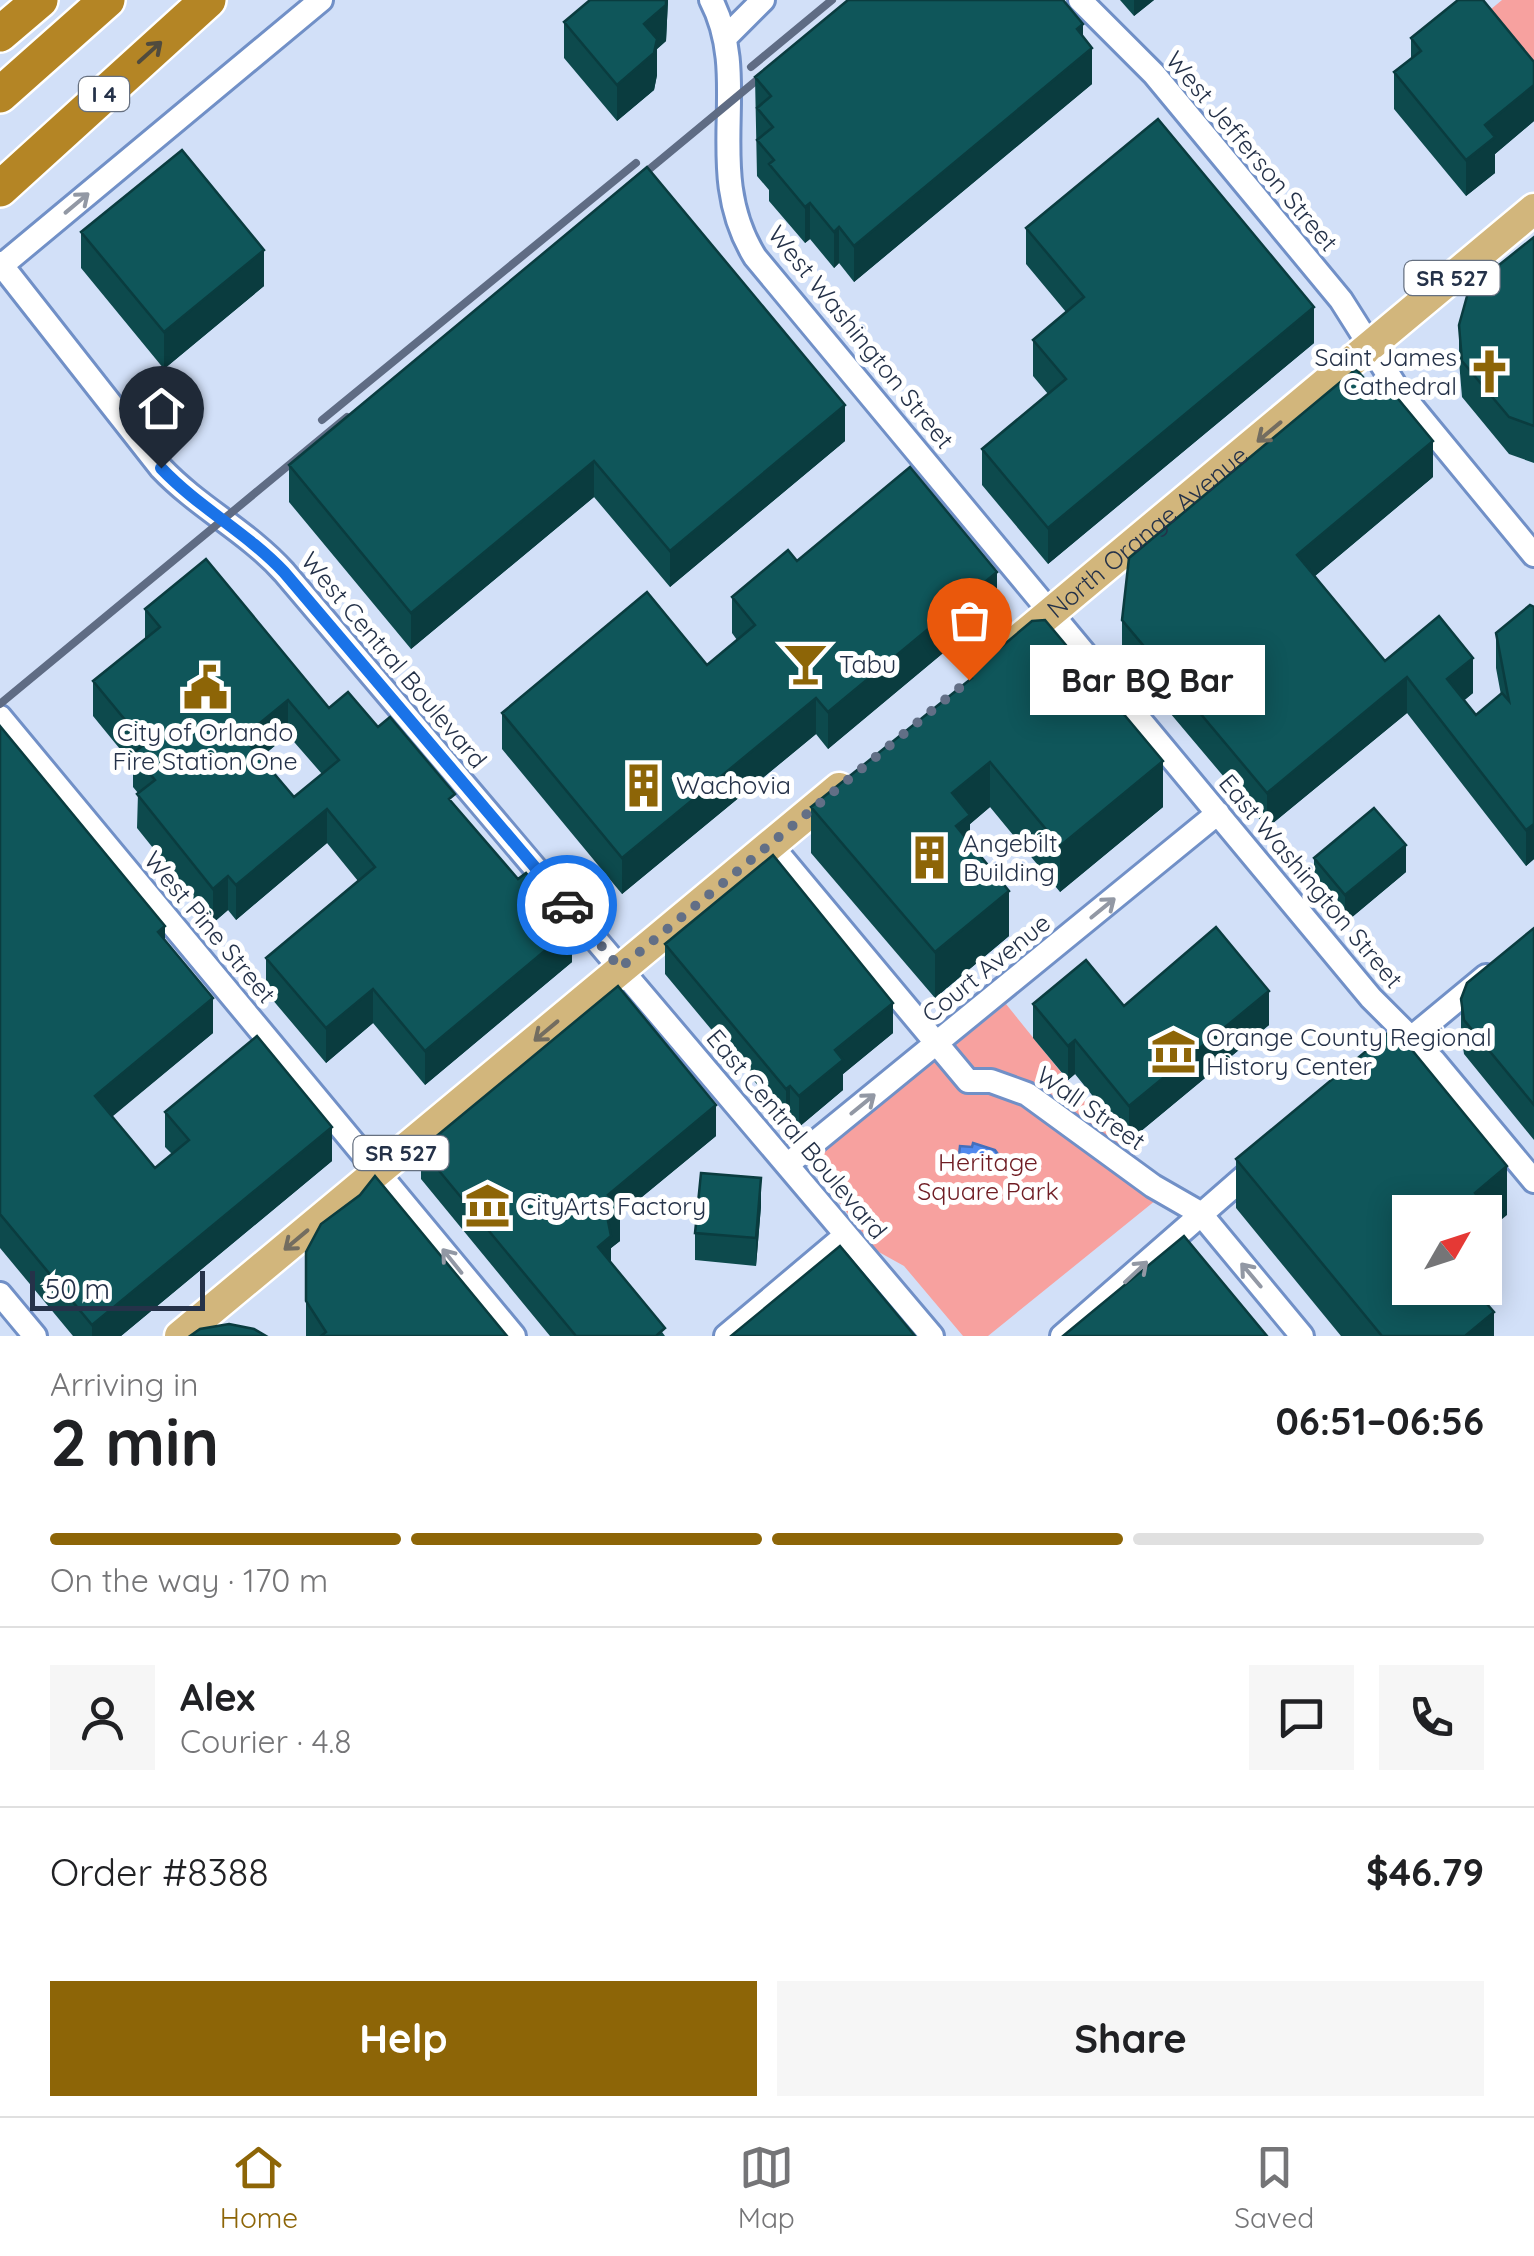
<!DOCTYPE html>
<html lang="en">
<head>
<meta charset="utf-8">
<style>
  body { margin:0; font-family:Quicksand,sans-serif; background:#f6f6f6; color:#202124; height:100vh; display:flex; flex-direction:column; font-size:38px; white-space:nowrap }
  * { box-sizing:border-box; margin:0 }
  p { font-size:32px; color:#757577 }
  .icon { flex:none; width:55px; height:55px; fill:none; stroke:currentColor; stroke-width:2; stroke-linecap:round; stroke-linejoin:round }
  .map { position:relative; height:1336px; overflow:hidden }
  .drawer { display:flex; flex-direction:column; background:#fff; flex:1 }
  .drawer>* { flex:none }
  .needle { width:65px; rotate:51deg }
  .buttons { position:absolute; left:1392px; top:1195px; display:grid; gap:20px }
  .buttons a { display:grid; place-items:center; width:110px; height:110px; border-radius:0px; background:#fff; box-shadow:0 5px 25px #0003; font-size:50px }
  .scale { position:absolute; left:30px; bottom:25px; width:175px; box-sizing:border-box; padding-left:10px; border:5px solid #253249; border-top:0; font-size:28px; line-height:35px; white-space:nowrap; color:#253249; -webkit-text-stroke:8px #fff; paint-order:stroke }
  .pin { position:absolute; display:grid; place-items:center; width:85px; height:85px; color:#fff; margin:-102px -42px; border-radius:50% 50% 50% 0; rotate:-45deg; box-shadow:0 0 10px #0007 }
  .pin .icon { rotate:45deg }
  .courier { position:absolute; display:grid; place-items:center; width:100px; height:100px; margin:-50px; border:8px solid #1a73e8; border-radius:50%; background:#fff; color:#222; box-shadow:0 2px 12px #0007 }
  .bubble { position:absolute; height:70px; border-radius:0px; background:#fff; box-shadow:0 5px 25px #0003; font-size:32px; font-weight:700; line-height:70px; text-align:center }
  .headline em { font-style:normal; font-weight:700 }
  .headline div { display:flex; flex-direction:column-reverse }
  .headline { display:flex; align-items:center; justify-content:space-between; height:170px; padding:0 50px }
  h1 { font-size:65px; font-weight:700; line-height:75px }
  .bar { display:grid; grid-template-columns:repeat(4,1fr); gap:15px 10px; align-content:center; height:120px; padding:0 50px }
  .bar i { height:12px; border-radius:8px; background:#e0e0e0 }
  .bar .current { background:#8d6507 }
  .bar p { grid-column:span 4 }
  .line { display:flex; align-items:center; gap:25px; padding:0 50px; border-top:2px solid #e0e0e0 }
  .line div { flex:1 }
  .round { display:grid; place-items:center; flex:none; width:105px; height:105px; border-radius:0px; background:#f6f6f6 }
  .primary-button { display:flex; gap:20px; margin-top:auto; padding:20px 50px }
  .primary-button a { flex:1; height:115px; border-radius:0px; background:#8d6507; color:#fff; font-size:40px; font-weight:700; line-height:115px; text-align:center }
  .primary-button a+a { background:#f6f6f6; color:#202124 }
  .tab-bar { display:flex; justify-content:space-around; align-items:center; height:140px; border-top:2px solid #e0e0e0; background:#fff; font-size:28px; color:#757577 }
  .tab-bar a { display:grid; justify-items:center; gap:5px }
  .tab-bar .current { color:#8d6507 }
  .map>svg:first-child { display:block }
  .green { fill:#f7a19f }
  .water { fill:#5089ee; stroke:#436fbc; stroke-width:2.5 }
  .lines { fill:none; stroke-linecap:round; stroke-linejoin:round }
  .minor-casing { stroke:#7190c7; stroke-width:28 }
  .major-casing { stroke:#fff; stroke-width:35 }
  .highway-casing { stroke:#fff; stroke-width:40 }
  .minor { stroke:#fff; stroke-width:22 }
  .major { stroke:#d2b67c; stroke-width:30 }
  .highway { stroke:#b48525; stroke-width:35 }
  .rail { stroke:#5f6c84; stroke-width:8 }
  .wall { fill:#0d4a4d; fill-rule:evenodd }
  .shaded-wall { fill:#0a3c3f }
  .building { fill:#0f565a; stroke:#0a3c3f; stroke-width:2.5; fill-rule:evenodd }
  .oneway { stroke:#504b3e }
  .oneway2 { stroke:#9298a4 }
  .oneway3 { stroke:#736d60 }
  .done { stroke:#626f86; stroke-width:10; stroke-dasharray:0 18 }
  .route { stroke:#1a73e8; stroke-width:12 }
  .labels { text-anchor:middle; stroke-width:10; stroke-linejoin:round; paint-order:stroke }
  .shield { fill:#fff; stroke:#667080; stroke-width:2.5 }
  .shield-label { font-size:22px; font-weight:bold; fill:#253249 }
  .street-label { font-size:25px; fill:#253249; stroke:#fff }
  .poi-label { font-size:25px; fill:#253249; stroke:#fff; text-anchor:start }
  .park-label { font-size:25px; fill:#6f1c23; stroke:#fff }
</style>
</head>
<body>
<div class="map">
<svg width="1534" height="1336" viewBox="0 0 1534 1336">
  <rect width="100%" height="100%" fill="#d2e0f8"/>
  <!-- green -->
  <path class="green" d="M1502,0H1534V98L1473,24Z
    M1006,1004L1161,1196L988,1336H963L904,1266L877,1251L812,1168L816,1157Z"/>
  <!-- water -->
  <path class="water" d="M973,1143L995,1150L1003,1161L986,1164L976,1158L967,1166L958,1165L960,1146L972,1147Z"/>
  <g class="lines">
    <defs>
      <path id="minor" d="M711,0C753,80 701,170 755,257L1371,998L1434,1061L1534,1181
        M1080,0L1154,74L1341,300L1398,390L1534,555
        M725,38L763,0
        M0,263L161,468C199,508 247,531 284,572L932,1336
        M0,267L321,0
        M0,717L514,1336
        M771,845L968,1081H991L1027,1094L1153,1186L1200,1213L1302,1336
        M1399,1048L1486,976
        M787,1165L1218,813
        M0,1294L35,1336
        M726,1336L846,1235
        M1062,1336L1259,1164"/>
      <g id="major">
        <path id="s1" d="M1013,644L1534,209"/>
        <path d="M180,1336L839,788"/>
      </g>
      <path id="highway" d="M0,34L40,0
        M0,95L107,0
        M0,189L208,0"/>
    </defs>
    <!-- minor casing -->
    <use href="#minor" class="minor-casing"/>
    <!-- major casing -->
    <use href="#major" class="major-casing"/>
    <!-- highway casing -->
    <use href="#highway" class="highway-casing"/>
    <!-- minor -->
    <use href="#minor" class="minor"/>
    <!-- major -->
    <use href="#major" class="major"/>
    <!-- highway -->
    <use href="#highway" class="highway"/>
    <!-- rail -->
    <path class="rail" d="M751,67L832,0
      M629,186L775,65
      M322,420L636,163
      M0,704L347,417"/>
  </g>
  <!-- wall -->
  <path class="wall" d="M668,0L666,41L657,49V75L654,90L617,121L564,58V22Z
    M1120,0H1154L1134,16Z
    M1083,36L1092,84L854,282L839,263L834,268L810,239L805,243L769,201V190L757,176L755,77Z
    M1411,38L1534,62V121L1495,154V173L1466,196L1394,109V72L1411,59Z
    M1026,228L1314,343L1048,564L982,485V449L1048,394L1033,376V340L1066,312L1026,264Z
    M81,232L264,286L164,369L81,268Z
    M1534,237V463L1509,454L1462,397L1459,361V325Z
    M845,441L670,587L594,497L411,649L289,502V465Z
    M1433,477L1315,576L1385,661L1473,693L1464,700L1476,715L1501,695L1496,668V633L1534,607V859L1526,866L1407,713L1267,828L1122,656V620Z
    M797,561L997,608L828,749L816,734L622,894L502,749V713L707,665L737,640L732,633V597Z
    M145,609L329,708L378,727L455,806L572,962L425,1085L373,1023L326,1063L266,992V958L358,881L327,843L236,920L228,910L213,923L137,828L138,793L133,787V765L93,716V681L145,639ZM288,735L322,774L294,797L260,758Z
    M969,674L1163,807L1060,892L990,807L970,824V844L1009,936L935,998L811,853V807L969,680Z
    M0,726L165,940L213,1033L112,1116L155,1168L172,1154L165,1147V1112L332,1161L121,1336H73L0,1248Z
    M1314,858L1406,872L1345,923L1314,886Z
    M1534,928V1140L1464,1054L1461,1034V999Z
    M665,944L893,1033L843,1074V1090L799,1127L790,1116L786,1119L665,974Z
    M1033,1004L1269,1025L1129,1141L1075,1074L1068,1080L1033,1038Z
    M716,1136L620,1215V1241L611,1248V1263L665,1336H550L421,1179V1149Z
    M1236,1159L1507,1215L1410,1212L1494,1336H1341L1236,1208Z
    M761,1206L756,1266L695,1260V1233Z
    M306,1252L507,1336H306Z"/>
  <!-- shaded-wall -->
  <path class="shaded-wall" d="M666,0H668L666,41L657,49V75L654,90L617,121V85L644,24Z
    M1134,0H1154L1134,16Z
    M1083,24V55L1092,48V84L854,282V246Z
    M1534,85V121L1495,154V173L1466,196V160L1485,125Z
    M810,203V239L805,243V207Z
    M839,227V263L834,268V232Z
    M264,250V286L164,369V332Z
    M1314,307V343L1048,564V528Z
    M845,405V441L670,587V551Z
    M1433,441V477L1297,591V555Z
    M594,461V497L411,649V613Z
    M997,572V608L828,749V712Z
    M1473,658V693L1447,715V679Z
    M1407,677V713L1267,828V793Z
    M816,698V734L622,894V858Z
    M288,700V735L243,772V737Z
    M1163,761V807L1060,892V846Z
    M990,762V807L970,824V861L956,836L952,793Z
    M327,809V843L236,920V885Z
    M1534,824V859L1526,866V830Z
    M1406,845V872L1345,923V895Z
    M228,876V910L213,923V889Z
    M1009,891V936L935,998V952Z
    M165,926V961L158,932Z
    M572,928V962L425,1085V1051Z
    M373,989V1023L326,1063V1028Z
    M1269,991V1025L1129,1141V1106Z
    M213,998V1033L95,1131V1096Z
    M893,1003V1033L843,1074V1090L799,1127V1096L835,1050Z
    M1075,1040V1074L1068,1080V1046Z
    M790,1086V1116L786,1119V1089Z
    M716,1105V1136L620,1215V1241L611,1248V1266L598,1247L608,1195Z
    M332,1127V1161L121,1336H92V1325Z
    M1507,1166V1215L1485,1233V1212H1468L1475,1193Z
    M761,1178V1206L756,1266V1238Z
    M1494,1312V1336H1465Z"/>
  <!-- building -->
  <path class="building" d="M590,0H666V5L644,24L657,39L654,53L617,85L564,22Z
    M848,0H1063L1083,24L1077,29L1092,48L854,246L839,227L834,232L810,203L805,207L769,164L774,160L757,140L773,127L757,108L771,96L755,77Z
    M1458,0H1483L1534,62V85L1485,125L1495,137L1466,160L1394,72L1421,51L1411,38Z
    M1158,119L1314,307L1048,528L982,449L1066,379L1033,340L1084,297L1026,228Z
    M182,150L264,250L164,332L81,232Z
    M647,167L845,405L670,551L594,461L411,613L289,465Z
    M1534,237V426L1509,417L1462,361L1459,325L1469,289Z
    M1356,369L1370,385L1380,377L1433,441L1297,555L1385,661L1439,616L1473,658L1447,679L1476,715L1502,693L1509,701L1496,633L1530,605L1534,607V824L1526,830L1407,677L1267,793L1122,620L1129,558Z
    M910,467L997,572L828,712L816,698L622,858L502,713L647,592L707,665L755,625L732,597L788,550L797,561Z
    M206,559L329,708L348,692L378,727L390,717L455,794L449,799L518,879L526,873L572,928L425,1051L373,989L326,1028L266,958L375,867L327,809L236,885L228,876L213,889L137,794L155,780L133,753L145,744L93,681L160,627L145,609ZM288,700L339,760L294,797L243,737Z
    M1045,620L1163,761L1060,846L990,762L952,793L970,815L956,826L1009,891L935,952L811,807L972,678L969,674L1032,621Z
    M0,726L165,926L158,932L213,998L95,1096L155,1168L189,1140L165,1112L257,1036L332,1127L92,1325L0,1214Z
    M1374,808L1406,845L1345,895L1314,858Z
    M773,855L893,1003L835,1050L843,1060L799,1096L790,1086L786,1089L665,944Z
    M1216,927L1269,991L1129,1106L1075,1040L1068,1046L1033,1004L1086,960L1124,1006Z
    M1534,928V1105L1464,1020L1461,999L1467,983Z
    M618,986L716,1105L608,1195L620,1210L608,1221L611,1236L598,1247L665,1328L656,1336H576L421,1149Z
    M1394,1028L1507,1166L1475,1193L1481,1201L1468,1212H1410V1288H1473L1494,1312L1465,1336H1382L1236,1159Z
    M701,1173L761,1178L756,1238L695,1233Z
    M375,1176L507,1336H321L326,1332L306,1301V1252L321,1224L360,1195Z
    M1184,1236L1267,1336H1063Z
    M840,1246L915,1336H731Z
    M229,1324L254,1329L266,1336H190L200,1329Z"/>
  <!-- one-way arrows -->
  <defs><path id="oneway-shaft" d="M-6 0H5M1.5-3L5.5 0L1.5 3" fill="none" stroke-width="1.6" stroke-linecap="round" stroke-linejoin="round" transform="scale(2.5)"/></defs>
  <use class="oneway" href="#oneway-shaft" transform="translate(150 52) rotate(-42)"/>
  <g class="oneway2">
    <use href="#oneway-shaft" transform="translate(77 203) rotate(-40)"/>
    <use href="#oneway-shaft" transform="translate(1103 908) rotate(-39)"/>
    <use href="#oneway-shaft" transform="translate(863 1104) rotate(-39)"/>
    <use href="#oneway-shaft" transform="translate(452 1261) rotate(-129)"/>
    <use href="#oneway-shaft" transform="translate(1136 1272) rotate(-43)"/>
    <use href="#oneway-shaft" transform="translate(1251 1275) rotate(-130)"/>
  </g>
  <g class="oneway3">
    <use href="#oneway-shaft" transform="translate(1269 432) rotate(140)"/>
    <use href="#oneway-shaft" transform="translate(546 1031) rotate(140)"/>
    <use href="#oneway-shaft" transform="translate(296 1240) rotate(140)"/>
  </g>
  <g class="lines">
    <!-- done -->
    <path class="done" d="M567,905L620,968L969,680"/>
    <!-- route -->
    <path class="route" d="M161,468C199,508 246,532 284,572L567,905"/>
  </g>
  <!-- icons -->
  <defs>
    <symbol id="church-bare" viewBox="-9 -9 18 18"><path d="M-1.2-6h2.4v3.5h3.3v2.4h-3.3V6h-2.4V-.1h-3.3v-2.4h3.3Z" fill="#8d6507" stroke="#fff" stroke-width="2.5" paint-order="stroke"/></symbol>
    <symbol id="bar-bare" viewBox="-9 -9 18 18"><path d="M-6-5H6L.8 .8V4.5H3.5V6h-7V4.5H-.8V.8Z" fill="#8d6507" stroke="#fff" stroke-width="2.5" paint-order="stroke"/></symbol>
    <symbol id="civic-bare" viewBox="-9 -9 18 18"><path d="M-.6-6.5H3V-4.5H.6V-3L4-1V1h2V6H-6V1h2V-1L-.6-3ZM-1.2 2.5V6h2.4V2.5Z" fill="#8d6507" stroke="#fff" stroke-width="2.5" paint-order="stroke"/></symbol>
    <symbol id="building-bare" viewBox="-9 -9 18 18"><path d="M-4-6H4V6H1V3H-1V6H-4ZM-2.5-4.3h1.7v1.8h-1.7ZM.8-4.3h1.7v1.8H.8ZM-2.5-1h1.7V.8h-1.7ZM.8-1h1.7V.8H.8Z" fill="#8d6507" stroke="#fff" stroke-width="2.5" paint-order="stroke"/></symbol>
    <symbol id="museum-bare" viewBox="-9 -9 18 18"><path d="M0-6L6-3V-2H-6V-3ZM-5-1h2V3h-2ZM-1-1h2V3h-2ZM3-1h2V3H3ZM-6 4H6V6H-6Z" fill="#8d6507" stroke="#fff" stroke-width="2.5" paint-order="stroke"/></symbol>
  </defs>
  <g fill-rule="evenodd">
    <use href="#church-bare" x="1458" y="340" width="63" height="63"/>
    <use href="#bar-bare" x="774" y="632" width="63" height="63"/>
    <use href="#civic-bare" x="174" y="656" width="63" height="63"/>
    <use href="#building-bare" x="612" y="754" width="63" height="63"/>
    <use href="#building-bare" x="898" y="826" width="63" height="63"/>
    <use href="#museum-bare" x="1142" y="1020" width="63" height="63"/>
    <use href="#museum-bare" x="456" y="1174" width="63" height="63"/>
  </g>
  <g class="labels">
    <!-- shield labels -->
    <g class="shield">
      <rect x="79" y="77" width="50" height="34" rx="8"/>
      <rect x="1404.5" y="261" width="95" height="34" rx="8"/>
      <rect x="353.5" y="1136" width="95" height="34" rx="8"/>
    </g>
    <g class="shield-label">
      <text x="104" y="102">I 4</text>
      <text x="1452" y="286">SR 527</text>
      <text x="401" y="1161">SR 527</text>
    </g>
    <!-- street labels -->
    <g class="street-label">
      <text transform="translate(1252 151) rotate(50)" y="9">West Jefferson Street</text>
      <text transform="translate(861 337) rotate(51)" y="9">West Washington Street</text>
      <text dy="9" stroke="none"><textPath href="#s1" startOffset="175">North Orange Avenue</textPath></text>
      <text transform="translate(394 660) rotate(50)" y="9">West Central Boulevard</text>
      <text transform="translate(1311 881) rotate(50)" y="9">East Washington Street</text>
      <text transform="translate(210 927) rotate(50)" y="9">West Pine Street</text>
      <text transform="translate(986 968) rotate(-39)" y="9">Court Avenue</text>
      <text transform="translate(1091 1108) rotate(35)" y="9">Wall Street</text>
      <text transform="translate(797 1134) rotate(50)" y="9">East Central Boulevard</text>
    </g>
    <!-- poi labels -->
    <g class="poi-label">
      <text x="1457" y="366" text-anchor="end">Saint James<tspan x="1457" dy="29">Cathedral</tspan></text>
      <text x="839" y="673">Tabu</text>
      <text x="205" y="741" text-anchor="middle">City of Orlando<tspan x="205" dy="29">Fire Station One</tspan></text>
      <text x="676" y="794">Wachovia</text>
      <text x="963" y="852">Angebilt<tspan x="963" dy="29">Building</tspan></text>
      <text x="1206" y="1046">Orange County Regional<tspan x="1206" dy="29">History Center</tspan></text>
      <text x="520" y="1215">CityArts Factory</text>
    </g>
    <!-- park labels -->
    <g class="park-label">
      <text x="988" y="1171">Heritage<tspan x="988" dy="29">Square Park</tspan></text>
    </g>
  </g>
</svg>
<div class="buttons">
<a><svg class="needle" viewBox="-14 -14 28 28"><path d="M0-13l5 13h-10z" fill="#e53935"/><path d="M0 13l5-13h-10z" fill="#757577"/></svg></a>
</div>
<div class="scale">50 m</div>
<div class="pin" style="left:969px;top:680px;background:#ea580c"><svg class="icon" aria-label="bag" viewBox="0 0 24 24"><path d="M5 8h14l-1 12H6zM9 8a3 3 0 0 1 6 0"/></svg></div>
<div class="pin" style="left:161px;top:468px;background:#1f2937"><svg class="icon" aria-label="home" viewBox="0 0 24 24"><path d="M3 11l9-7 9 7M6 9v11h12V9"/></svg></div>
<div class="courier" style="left:567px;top:905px"><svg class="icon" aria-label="car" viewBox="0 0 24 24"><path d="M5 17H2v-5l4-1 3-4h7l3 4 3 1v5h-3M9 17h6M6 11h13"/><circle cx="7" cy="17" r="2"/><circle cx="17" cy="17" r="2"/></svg></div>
<div class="bubble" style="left:1030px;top:645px;width:235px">Bar BQ Bar</div>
</div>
<section class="drawer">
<div class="headline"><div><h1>2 min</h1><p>Arriving in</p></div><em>06:51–06:56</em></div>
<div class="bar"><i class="current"></i><i class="current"></i><i class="current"></i><i></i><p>On the way · 170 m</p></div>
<div class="line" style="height:180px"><a class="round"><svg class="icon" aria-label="person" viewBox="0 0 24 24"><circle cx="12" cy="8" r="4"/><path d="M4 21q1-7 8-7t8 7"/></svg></a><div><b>Alex</b><p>Courier · 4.8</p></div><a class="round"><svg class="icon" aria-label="chat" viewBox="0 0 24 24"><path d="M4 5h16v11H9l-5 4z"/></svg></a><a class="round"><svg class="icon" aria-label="phone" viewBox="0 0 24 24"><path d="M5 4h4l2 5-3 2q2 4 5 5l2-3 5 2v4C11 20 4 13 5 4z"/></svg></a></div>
<div class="line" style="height:130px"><div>Order #8388</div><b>$46.79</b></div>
<div class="primary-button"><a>Help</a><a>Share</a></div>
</section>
<nav class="tab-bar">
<a class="current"><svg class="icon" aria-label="home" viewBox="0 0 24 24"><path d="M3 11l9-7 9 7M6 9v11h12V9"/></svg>Home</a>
<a><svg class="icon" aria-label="map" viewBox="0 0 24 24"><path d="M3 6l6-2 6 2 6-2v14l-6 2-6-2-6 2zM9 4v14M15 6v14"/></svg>Map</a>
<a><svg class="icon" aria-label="saved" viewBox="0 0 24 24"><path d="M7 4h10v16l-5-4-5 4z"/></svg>Saved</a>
</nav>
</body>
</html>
